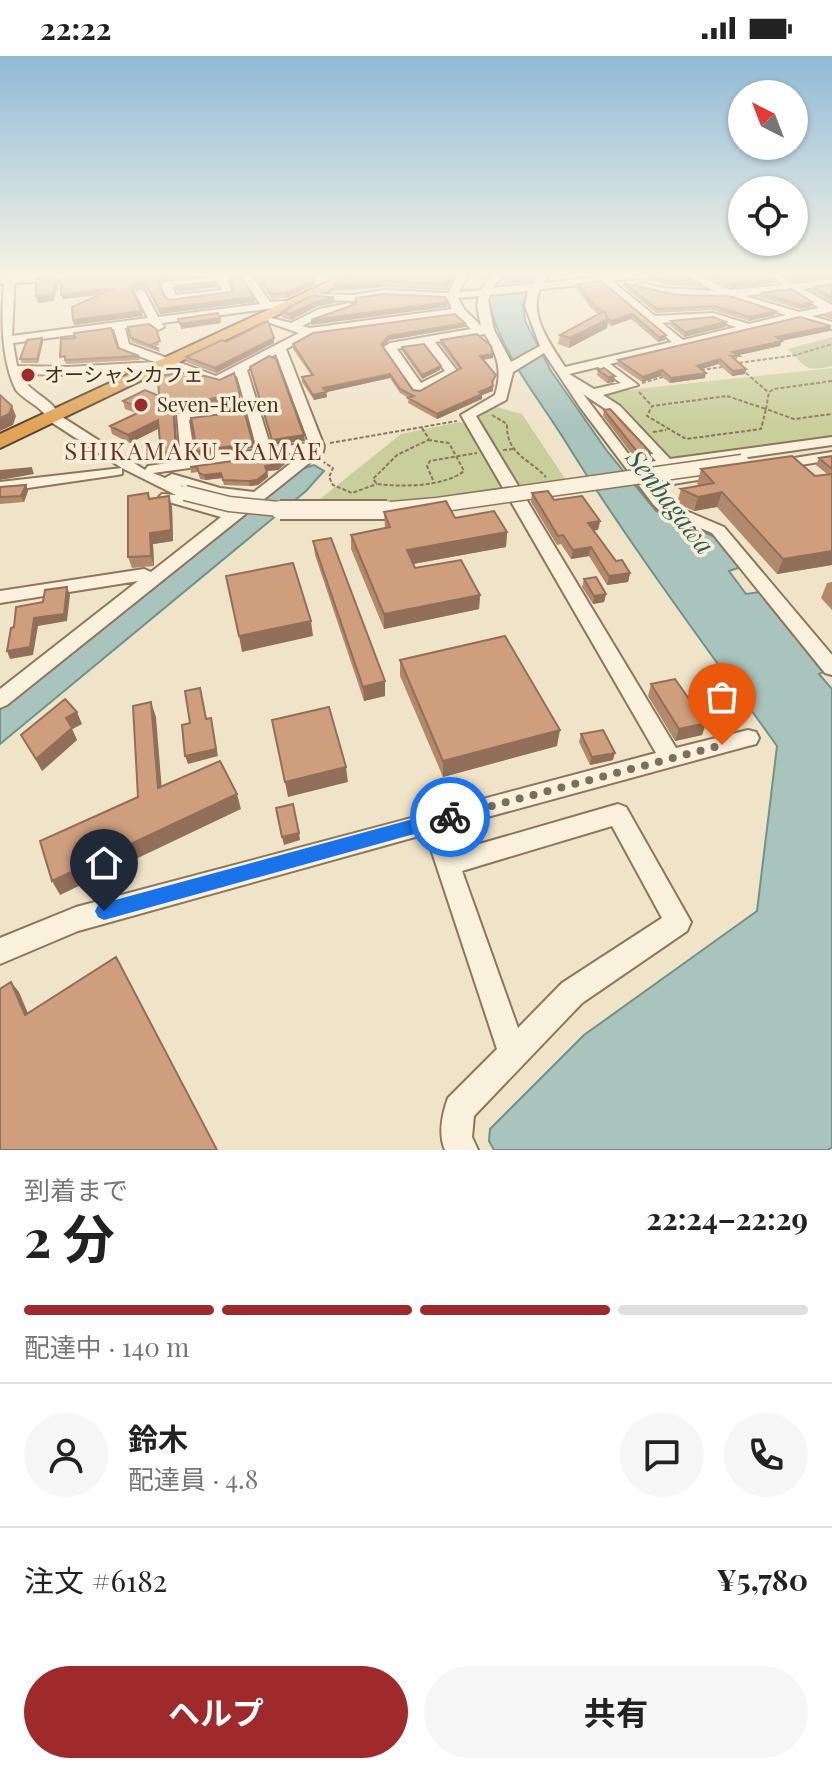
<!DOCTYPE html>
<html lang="ja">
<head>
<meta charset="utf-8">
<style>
  body { margin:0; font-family:"Playfair Display","Noto Sans JP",serif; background:#f6f6f6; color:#222; height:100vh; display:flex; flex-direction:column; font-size:30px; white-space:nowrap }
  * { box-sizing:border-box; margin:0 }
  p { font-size:26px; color:#767676 }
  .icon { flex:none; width:44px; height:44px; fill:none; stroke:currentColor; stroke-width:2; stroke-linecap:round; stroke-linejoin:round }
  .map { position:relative; height:1094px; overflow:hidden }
  .side { display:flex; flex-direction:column; background:#fff; flex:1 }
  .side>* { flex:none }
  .needle { width:52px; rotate:318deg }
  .buttons { position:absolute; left:728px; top:24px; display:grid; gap:16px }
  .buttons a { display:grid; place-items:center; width:80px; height:80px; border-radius:50%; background:#fff; box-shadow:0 2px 6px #0004; font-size:40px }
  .pin { position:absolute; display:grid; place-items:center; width:68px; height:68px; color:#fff; margin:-82px -34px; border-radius:50% 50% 50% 0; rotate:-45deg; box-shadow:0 0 8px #0007 }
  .pin .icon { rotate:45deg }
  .courier { position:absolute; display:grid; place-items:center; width:80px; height:80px; margin:-40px; border:6px solid #1a73e8; border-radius:50%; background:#fff; color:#222; box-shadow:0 2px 10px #0007 }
  .headline em { font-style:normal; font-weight:700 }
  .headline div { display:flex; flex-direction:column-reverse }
  .headline { display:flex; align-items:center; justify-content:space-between; height:136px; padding:0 24px }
  h1 { font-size:52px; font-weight:700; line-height:60px }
  .bar { display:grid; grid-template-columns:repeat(4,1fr); gap:12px 8px; align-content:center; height:96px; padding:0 24px }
  .bar i { height:10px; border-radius:6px; background:#e0e0e0 }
  .bar .active { background:#9e2a2b }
  .bar p { grid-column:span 4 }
  .line { display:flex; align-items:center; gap:20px; padding:0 24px; border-top:2px solid #e0e0e0 }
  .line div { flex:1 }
  .round { display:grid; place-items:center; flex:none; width:84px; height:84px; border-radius:42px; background:#f6f6f6 }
  .cta { display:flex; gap:16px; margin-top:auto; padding:16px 24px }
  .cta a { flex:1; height:92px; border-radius:48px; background:#9e2a2b; color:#fff; font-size:32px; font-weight:700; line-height:92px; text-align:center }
  .cta a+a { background:#f6f6f6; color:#222 }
  .status { display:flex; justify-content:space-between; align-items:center; height:56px; padding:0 40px; background:#fff; direction:ltr }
  .status svg { height:22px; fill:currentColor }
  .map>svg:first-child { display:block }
  .green { fill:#c9cf9b }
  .cemetery { fill:#bfc49a }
  .water { fill:#a9c4bc; stroke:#6f938a; stroke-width:2 }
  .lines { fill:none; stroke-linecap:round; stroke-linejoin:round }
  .minor-casing { stroke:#8d765c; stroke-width:4 }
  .major-casing { stroke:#5b4430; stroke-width:4 }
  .highway-casing { stroke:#5b4430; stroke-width:4 }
  .path { stroke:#8d765c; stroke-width:2; stroke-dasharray:4 2; stroke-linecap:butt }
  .minor { fill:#faf1dc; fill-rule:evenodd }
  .major { fill:#f3d9a0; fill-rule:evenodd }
  .highway { fill:#e0a458; fill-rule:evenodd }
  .minor-bridge-far1-casing { stroke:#8d765c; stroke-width:17; stroke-linecap:butt }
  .minor-bridge-casing { stroke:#8d765c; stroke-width:22; stroke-linecap:butt }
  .minor-bridge-far1 { stroke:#faf1dc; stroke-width:14 }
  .minor-bridge { stroke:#faf1dc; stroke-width:18 }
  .wall { fill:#b2896c }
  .shaded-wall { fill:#916f58 }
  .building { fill:#cf9f7d; stroke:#916f58; stroke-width:2 }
  .route { fill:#1a73e8 }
  .done { stroke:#7c6e5b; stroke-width:8; stroke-dasharray:0 14.4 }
  .poi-dot { fill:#9e2a2b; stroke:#f7eed8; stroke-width:3 }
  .labels { text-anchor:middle; stroke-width:7; stroke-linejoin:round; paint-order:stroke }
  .far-poi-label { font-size:20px; fill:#3d2e20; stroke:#f7eed8; text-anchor:start }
  .far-quarter-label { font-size:24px; letter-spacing:2px; fill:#6b2e1e; stroke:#f7eed8 }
  .water-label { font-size:26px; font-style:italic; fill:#2f5d5a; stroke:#f7eed8 }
</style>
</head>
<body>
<div class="status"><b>22:22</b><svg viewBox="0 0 49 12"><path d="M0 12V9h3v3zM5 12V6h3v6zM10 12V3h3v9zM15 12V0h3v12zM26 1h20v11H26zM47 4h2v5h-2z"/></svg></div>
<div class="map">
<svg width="832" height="1094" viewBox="0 0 832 1094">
  <rect width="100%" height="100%" fill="#f0e4c8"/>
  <!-- green -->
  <path class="green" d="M832,312V383L669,406L600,337Z
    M493,350L522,358L566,424L517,431L473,362Z
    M460,366L466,368L503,433L395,448L310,451L401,378Z"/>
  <!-- cemetery -->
  <path class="cemetery" d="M832,281V310C802,317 806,309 788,293Z"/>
  <!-- water -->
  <path class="water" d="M506,217H539L523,247L525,265L551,315L607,395L656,455L715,481L741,511L729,515L746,538L760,536L823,616L819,618L832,633V1091L828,1094H494L489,1085L490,1073L584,979L757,855L777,690C704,588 628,487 562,380C534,336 499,294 488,242Z
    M314,409L324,415L306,435L0,688V651L299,414Z"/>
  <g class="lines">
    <defs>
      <path id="minor" d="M5,217H15L12,280L148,262L135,236L140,233L145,236L158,261L260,248L243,222L228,224L232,238L172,246L167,243L161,229L166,226L250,217L270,246L300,244L301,246L296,249L162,267L164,271L158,274L151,268L125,272L129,288L216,320L299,277L259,263V259L291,267L319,253L350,247L355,250L326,258L302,270L310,272L452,253L447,243L383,240L353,245L306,243V239L310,238L353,239L383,234L448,237L459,217H469L459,236L481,234L494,217H504L492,232L533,228L540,217H550L544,227L636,217H665L660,220L612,225L655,260L713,257L749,268L786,259L728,241L664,238L635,230L640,227L664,232L715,235L677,217H690L730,234L783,229L765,217H776L795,228L832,223V229L803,233L832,249V256L812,260L832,266V273L799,263L610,308L638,329L603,339L620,350L670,403L832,381V389L643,416L648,423L727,413V419L722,420L655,431L672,449L724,471L832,599V619L825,617L712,477L660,455L653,448L580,351L544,297L513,316L506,344L476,360L676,692L748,674L756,676L759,682L756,688L748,690L447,772L455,795L618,748L626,751L691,866L687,875L582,947L474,1060L472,1081L478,1094H445C438,1078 442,1059 448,1042L497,993L426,778L78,875L0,908V882L76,851L656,697L461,359L495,339C503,314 497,299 485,278L435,286L458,316L419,337L414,336L384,291L390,287L471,273L456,259L312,279L286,293L324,390L323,396L7,649L0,652V633L138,525L0,547V535L144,513L151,516L221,461L162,444L159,441L162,438L176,439L122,412V418L117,419L0,436V426L122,412L48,364C42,350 26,346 16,334C0,302 1,255 5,217ZM218,225L222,234L176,239L172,231ZM601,227L672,286L565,311C552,290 528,260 540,233ZM791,234L819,252L799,256L745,240ZM528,235L525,250L540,290L511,306L494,274L488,244L490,239ZM479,240L477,250L481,270L464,253L458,242ZM712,263L736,271L683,284L662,267ZM114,273L120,293L213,328H221L237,320L245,348L177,358L181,405L148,410L145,414L59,359C53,343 29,337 20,318L68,319L151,313L157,309L155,306L68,311L17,310L13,287ZM425,288L445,315L421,327L397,293ZM276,298L309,387L271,392L247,314ZM598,311L621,327L594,333L569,318ZM583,338L610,356L656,405L636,408ZM247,356L257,394L195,403L189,364ZM305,396L254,436L220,432L172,418L165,422L153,417ZM180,429L219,441L244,444L231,454L186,441L193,437ZM612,770L662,862L562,927L518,972L462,815Z
        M832,396V404L775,413L768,409L775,405Z"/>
      <path id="major" d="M56,217H124L117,221L0,228V220Z"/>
      <path id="highway" d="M347,217H365L0,392V378Z"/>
    </defs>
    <!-- minor casing -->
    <use href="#minor" class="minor-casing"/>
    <!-- major casing -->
    <use href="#major" class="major-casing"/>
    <!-- highway casing -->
    <use href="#highway" class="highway-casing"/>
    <!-- path -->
    <path class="path" d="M739,307L796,299L832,288
      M701,314L722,311
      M746,317L768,336
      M832,325L774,333L769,336L766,353L794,363L832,358
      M642,327L663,321
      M639,336L651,349
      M727,340L766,353L761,373L686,383L647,360L652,350Z
      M492,359L507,368C506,398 528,402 546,421
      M422,372L429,383
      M653,376L666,374
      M428,384L449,387L464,415C444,431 402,431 377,428L373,423L397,399Z
      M330,387L457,365
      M503,394L514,393
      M322,405L333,412L329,421L333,429L352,437L377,428
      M433,424L427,410L430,405L477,397"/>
    <!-- minor -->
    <use href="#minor" class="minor"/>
    <!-- major -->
    <use href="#major" class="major"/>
    <!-- highway -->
    <use href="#highway" class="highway"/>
    <defs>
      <path id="minor-bridge-far1" d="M185,437L229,448L310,456
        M356,456L437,449L742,406"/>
      <path id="minor-bridge" d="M280,454H387"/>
    </defs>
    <!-- minor-bridge-far1 casing -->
    <use href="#minor-bridge-far1" class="minor-bridge-far1-casing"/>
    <!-- minor-bridge casing -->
    <use href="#minor-bridge" class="minor-bridge-casing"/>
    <!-- minor-bridge-far1 -->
    <use href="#minor-bridge-far1" class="minor-bridge-far1"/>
    <!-- minor-bridge -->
    <use href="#minor-bridge" class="minor-bridge"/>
  </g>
  <!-- wall -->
  <path class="wall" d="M145,217H225L166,223L159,229L163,239L169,244L255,246L160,258L148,235L138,230L133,236L143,260L74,269L73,264L99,239L63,243L61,239L125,220Z
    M252,217H308L314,224L315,229L286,242L272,243Z
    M358,217H457L446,234L383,231L334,235V229Z
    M470,217H492L487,222L471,220Z
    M697,217H766L775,227L731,232Z
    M781,217H832V221L796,225Z
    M662,219L702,228L701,232L672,229L647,224L648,221Z
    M601,225L666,279L665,284L658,286L631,263L611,270L608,267L607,272L569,292L558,288L560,279L598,258L590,251L577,232L578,228Z
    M624,227L677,239L775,259L749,265L713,254L656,257L623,230Z
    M832,228V247L812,235L814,231Z
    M761,237L811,251L799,253L759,241Z
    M335,247L318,250L291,264L282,262V256L287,254V252Z
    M832,255V263L824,261L826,257Z
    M671,265L726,266L725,271L684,281L670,269Z
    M128,271L160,288L155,291L159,293L160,296L132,286Z
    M465,271L389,284L383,291L413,334L420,335L459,313L440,288L441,284L493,302L483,304L496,319L495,323L493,328V335L482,339V343L437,363L408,347L409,342L400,337L390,322L326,336L327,341L314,344L302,326V321L311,319L293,293V288Z
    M830,275L781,285L780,290L738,299L736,305L746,313L745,318L732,320L718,308L702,313L705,322L670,327L661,320L642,326L617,309L618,304Z
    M42,282L43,286L38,307H22L20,303Z
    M226,286L274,287L216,317L186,306V301Z
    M402,291L440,314L422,323L402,295Z
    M118,292L139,300L140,304L66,308L65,305H62Z
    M598,314L614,326L607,327L597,319Z
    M159,340L241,346L175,356L178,402L163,405L161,397L159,372L130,387L112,378L110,370L136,357L125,353L123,345Z
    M604,354L650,403L637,405L603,360Z
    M291,397L292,402L285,403V408L278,414L267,415L268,421L258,429L250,430L224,429L222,422L205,424L200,423L198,416L191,417L190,411Z
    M832,400V509L777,518L717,451L694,455L677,447L681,433L699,429L697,428L701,413L815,420L827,418L816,409L819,402Z
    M26,429L28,435L24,446L0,448V431Z
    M148,437L150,442L169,440L172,451L173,485L153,488L154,510L132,512L128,501Z
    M532,437L554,444L600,465L598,474H594L616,505L630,517L628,526L607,529L589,500L571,503L561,488L557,489L531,446Z
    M384,456L455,462L507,476L506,491L413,508L415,512L480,539L479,553L384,573L351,493V479L385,472Z
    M313,485L385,625V640L364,645L315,499Z
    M584,523L606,538L604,546L593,548L582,531Z
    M832,526V554L821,542L827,527Z
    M400,604L557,690L443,721L400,620Z
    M651,628L706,667L702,679L675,685L648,640Z
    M82,668L72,673L77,684L42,715L21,679Z
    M581,678L613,704L590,709L579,686Z"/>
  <!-- shaded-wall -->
  <path class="shaded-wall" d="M181,217H225L166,223L158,230L157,225L165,218Z
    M454,217H457L446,234V228Z
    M586,217H610L586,219Z
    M832,217V221L796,225L797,221Z
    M56,221L58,228L54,245L38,247L36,240Z
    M776,223L775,227L731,232L732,228Z
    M314,224L315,229L286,242V237Z
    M383,225V231L334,235V229Z
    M137,226L138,230L132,237L131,233Z
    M217,228L218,231L178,236L177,233Z
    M114,232L115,237L63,243L61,239Z
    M254,241L255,246L160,258L159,253Z
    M334,241L335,247L318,250L291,264L290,258H287V252Z
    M448,246L447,251L311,269V264Z
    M812,246L811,251L799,253L800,249Z
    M142,255L143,260L74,269L73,264Z
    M776,255L775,259L749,265L750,261Z
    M632,258L631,263L611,270L612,265Z
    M220,262L221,267L181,273L180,268Z
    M608,263L607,272L569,292L570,282Z
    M726,266L725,271L684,281L685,276Z
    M465,267V271L389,284L382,293L381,288L389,280Z
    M831,270L830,275L774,286L776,281Z
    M666,279L665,284L658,286L659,281Z
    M42,282L43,286L38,307L37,303Z
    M274,282V287L216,317L215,312Z
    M782,285L780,290L731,301L732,296Z
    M493,298V302L480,304V300Z
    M720,303L718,308L696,315L697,310Z
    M441,310L440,314L422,323V319Z
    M746,313L745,318L732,320L733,315Z
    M662,314L661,320L642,326L643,321Z
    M706,317L705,322L670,327L671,322Z
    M390,318V322L323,337V332Z
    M615,320L614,326L607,327L608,321Z
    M493,330V335L482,339V343L437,363V358Z
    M326,336L327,341L314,344L313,339Z
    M240,338L241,346L175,356L178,402L163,405L161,397L173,349Z
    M12,350L16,360L13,369L0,375V362Z
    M158,364L160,372L130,387L128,379Z
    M304,379L305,385L273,389L272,384Z
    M253,387V392L198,400L197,395Z
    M291,397L292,402L285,403V408L278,414L266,415L265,410L283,398Z
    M651,397L650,403L637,405L639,398Z
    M32,412L34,418L0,424V417Z
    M267,416L268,421L258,429L250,430L249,425Z
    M221,417L222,422L205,424L204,419Z
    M26,429L28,435L24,446L21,440Z
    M722,436L717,451L694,455L698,441Z
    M169,440L172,451L173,485L153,488L154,510L151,500L150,477Z
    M600,465L598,474L586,476L588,467Z
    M507,476L506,491L407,509V494Z
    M591,491L589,500L571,503L573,494Z
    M832,495V509L777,518L783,503Z
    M630,517L628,526L607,529L609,520Z
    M67,531L70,539L67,565L38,570L33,599L10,603L7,595L34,562Z
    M606,538L604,546L593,548L594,540Z
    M480,539L479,553L384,573V558Z
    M311,565L313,580L242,596L239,580Z
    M385,625V640L364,645L363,631Z
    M151,646L156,661L163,747L158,732Z
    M77,656L82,668L72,673L77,684L42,715L36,703L66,662Z
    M211,662L218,700L188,708L185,700Z
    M706,667L702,679L675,685L679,673Z
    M560,674L557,690L443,721V705Z
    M615,697L613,704L590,709L592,701Z
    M346,711L348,726L288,741L285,726Z
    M237,738L241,753L60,839L52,825Z
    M299,777L300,784L284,789L282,781Z
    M11,926L19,936L33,969L25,959Z"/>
  <!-- building -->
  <path class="building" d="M121,217H124L125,220L145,217H181L165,218L157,225L163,239L169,244L232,236L234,232L231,222L241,221L254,241L159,253L147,230L137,226L131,233L142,255L73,264L72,251L114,232L61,239V223L116,219Z
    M255,217H308L314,224L286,237L271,238Z
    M358,217H454L446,228L383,225L334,229Z
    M664,217H678L702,228L673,226L648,221L662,219Z
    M706,217H766L776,223L732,228Z
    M789,217H832L797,221Z
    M56,221L52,238L36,240V223Z
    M216,225L217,228L177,233L176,230Z
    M601,225L666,279L659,281L632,258L612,265L607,261L604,255L602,256L591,246L578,228Z
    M624,227L677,239L729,240L776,255L750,261L714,250L657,253Z
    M832,228V242L814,231Z
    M792,233L812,246L800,249L761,237Z
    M383,238L445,241L448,246L311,264L356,248V242Z
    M312,240L334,241L317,245L290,258L282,256L292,251L287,252Z
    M604,255L608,263L570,282L560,279Z
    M218,257L220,262L180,268L178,263Z
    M455,258L465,267L389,280L381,288L413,334L420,335L461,312L441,284L477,278L491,290L493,298L480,300L496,319L492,325L493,330L479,336L482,338L437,358L408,342L414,340L400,333L390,318L323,332L326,336L313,339L302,321L313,319L293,288L313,277Z
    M713,261L726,266L685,276L671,265Z
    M800,261L831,270L776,281L782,285L732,296L739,300H731L746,313L733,315L720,303L697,310L706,317L671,322L662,314L643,321L618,304Z
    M268,265L274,282L215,312L186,301L222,284L226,286Z
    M149,268L156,273L160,285L151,289L159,293L131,282L128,271Z
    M111,272L118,292L139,300L65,304V300L60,301L61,283L75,282L74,277Z
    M42,282L37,303H20L27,284Z
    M424,288L441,310L422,319L402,291Z
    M269,300L276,303L304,379L272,384L250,311Z
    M604,312L615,320L608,321L598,314Z
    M190,316L220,324L234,317L240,338L173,349L176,395L161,397L158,364L128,379L110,370L144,354L123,345L145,334L159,340L158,320Z
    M0,339L12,350L9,358L0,362Z
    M610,353L651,397L639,398L604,354Z
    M244,355L253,387L197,395L191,362Z
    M283,398L285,402L277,408L265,410L267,416L257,424L249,425L223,424L221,417L204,419L199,417L197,411H190Z
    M792,400L815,420L832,418V495L783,503L722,436L698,441L681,433L714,427L701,413Z
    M832,400V413L819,402Z
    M32,412L0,417V415Z
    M26,429L21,440L0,441V431Z
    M548,435L554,444L582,440L600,465L588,467L616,505L622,504L630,517L609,520L591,491L573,494L563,479L558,480L532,437Z
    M148,437L149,443L169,440L171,474L150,477L151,500L128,501V440Z
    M446,445L455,462L494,455L507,476L407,494L415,512L461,504L480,539L384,558L351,479L390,471L384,456Z
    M331,482L385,625L363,631L313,485Z
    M293,507L311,565L239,580L226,520Z
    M596,521L606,538L594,540L584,523Z
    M67,531L64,558L34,562L30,591L7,595L11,572L14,571L16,551L43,546L45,534Z
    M505,580L560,674L443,705L400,604Z
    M675,623L706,667L679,673L651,628Z
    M200,632L206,663L211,662L216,693L185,700L182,669L190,667L185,635Z
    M65,643L77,656L66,662L72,672L36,703L21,679Z
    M151,646L158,732L220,705L237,738L52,825L40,785L138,741L133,650Z
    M329,651L346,711L285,726L272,664Z
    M603,674L615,697L592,701L581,678Z
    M293,748L299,777L282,781L276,752Z
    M116,901L217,1094H0V933L11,926L25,959Z"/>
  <!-- sky -->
  <linearGradient id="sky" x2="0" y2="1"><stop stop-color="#8fbad6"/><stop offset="0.59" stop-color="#f8f3e6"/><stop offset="1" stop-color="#f8f3e6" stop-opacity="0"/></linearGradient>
  <rect width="832" height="370" fill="url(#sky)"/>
  <!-- route -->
  <path class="route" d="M450,753L458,761L450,768L104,864L98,861L95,855L98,849L104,847Z"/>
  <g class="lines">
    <!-- done -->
    <path class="done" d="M450,761L722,689"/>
  </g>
  <!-- markers -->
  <g class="poi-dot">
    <circle cx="28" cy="319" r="8"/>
    <circle cx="141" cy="349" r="8"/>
  </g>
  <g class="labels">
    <!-- far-poi labels -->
    <g class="far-poi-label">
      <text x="44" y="326">オーシャンカフェ</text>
      <text x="157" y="356">Seven-Eleven</text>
    </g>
    <!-- far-quarter labels -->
    <g class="far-quarter-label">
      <text x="194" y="404">SHIKAMAKU-KAMAE</text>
    </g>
    <!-- water labels -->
    <g class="water-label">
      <text transform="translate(670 446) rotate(52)" y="9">Senbagawa</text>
    </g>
  </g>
</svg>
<div class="buttons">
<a><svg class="needle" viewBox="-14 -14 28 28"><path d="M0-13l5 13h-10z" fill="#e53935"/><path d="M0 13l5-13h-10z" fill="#767676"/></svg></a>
<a><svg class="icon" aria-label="locate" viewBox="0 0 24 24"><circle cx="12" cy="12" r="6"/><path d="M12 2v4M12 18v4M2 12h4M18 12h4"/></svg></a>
</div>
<div class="pin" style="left:722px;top:689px;background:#ea580c"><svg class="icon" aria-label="bag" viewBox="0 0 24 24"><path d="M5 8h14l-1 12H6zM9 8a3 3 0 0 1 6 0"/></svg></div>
<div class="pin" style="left:104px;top:855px;background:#1f2937"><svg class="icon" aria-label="home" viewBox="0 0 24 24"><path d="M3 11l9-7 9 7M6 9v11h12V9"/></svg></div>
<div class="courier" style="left:450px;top:761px"><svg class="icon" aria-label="bike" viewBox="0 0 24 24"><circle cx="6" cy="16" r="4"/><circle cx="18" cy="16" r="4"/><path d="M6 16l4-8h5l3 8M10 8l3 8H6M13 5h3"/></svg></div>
</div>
<section class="side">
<div class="headline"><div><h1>2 分</h1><p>到着まで</p></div><em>22:24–22:29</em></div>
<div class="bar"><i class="active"></i><i class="active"></i><i class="active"></i><i></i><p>配達中 · 140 m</p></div>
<div class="line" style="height:144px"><a class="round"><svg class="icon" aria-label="person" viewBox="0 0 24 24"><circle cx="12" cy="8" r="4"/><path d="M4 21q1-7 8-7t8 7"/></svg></a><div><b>鈴木</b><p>配達員 · 4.8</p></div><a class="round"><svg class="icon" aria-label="chat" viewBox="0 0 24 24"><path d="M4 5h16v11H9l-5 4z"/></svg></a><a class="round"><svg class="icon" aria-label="phone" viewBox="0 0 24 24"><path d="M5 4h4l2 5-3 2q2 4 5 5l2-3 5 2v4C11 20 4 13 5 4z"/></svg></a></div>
<div class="line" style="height:104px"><div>注文 #6182</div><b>¥5,780</b></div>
<div class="cta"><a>ヘルプ</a><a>共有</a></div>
</section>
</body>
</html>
